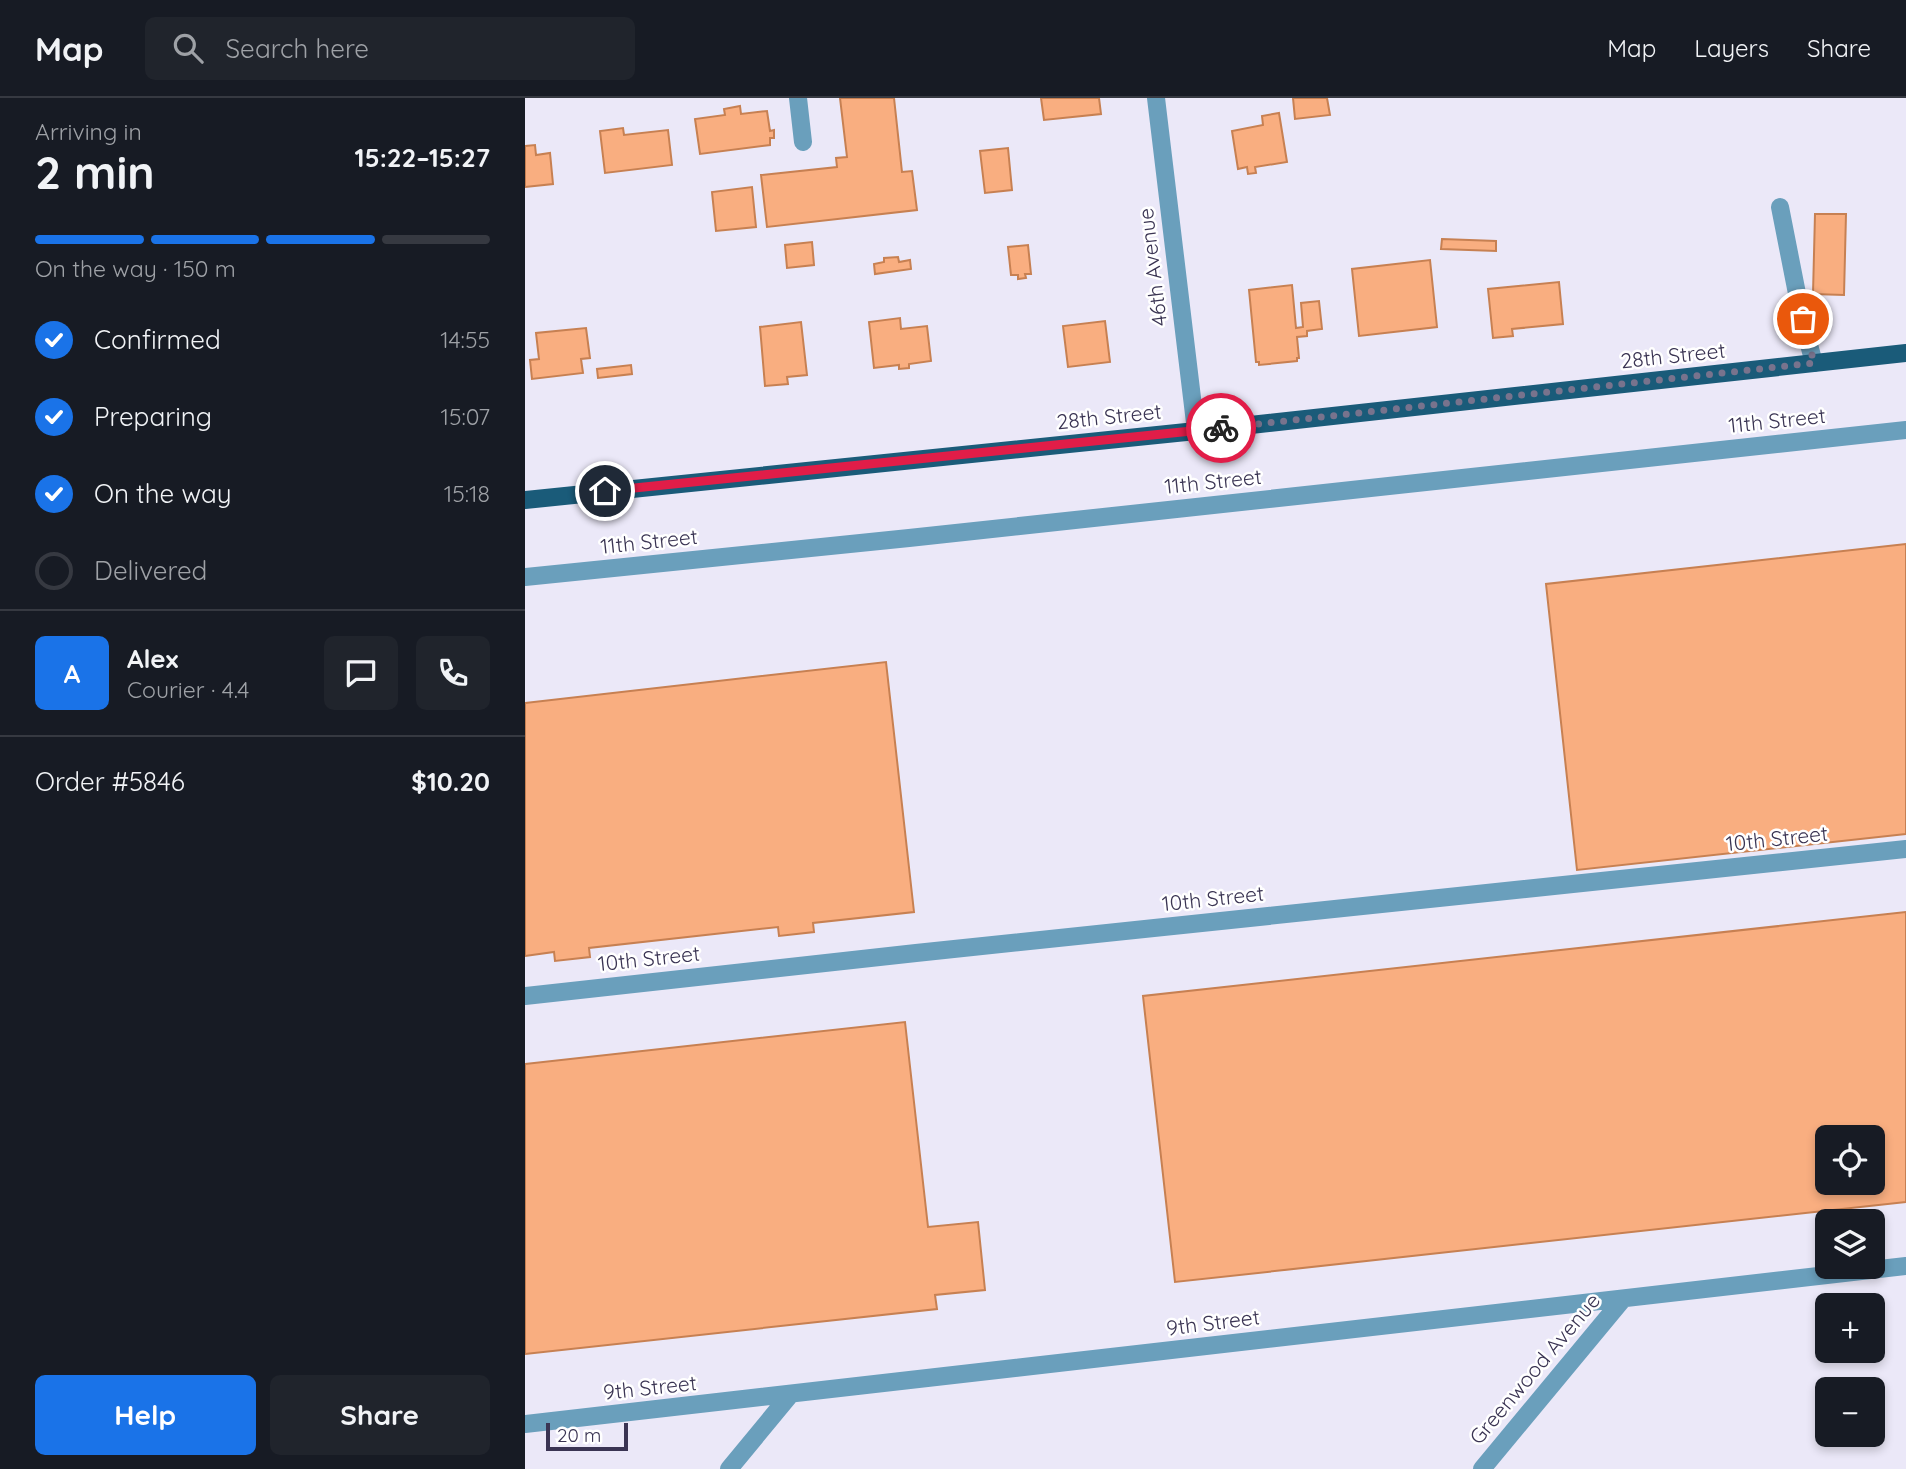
<!DOCTYPE html>
<html lang="en">
<head>
<meta charset="utf-8">
<style>
  body { margin:0; font-family:Quicksand,sans-serif; background:#20242c; color:#f1f3f6; height:100vh; display:flex; flex-direction:column; font-size:26px; white-space:nowrap }
  * { box-sizing:border-box; margin:0 }
  p { font-size:23px; color:#9ea1a6 }
  .icon { flex:none; width:38px; height:38px; fill:none; stroke:currentColor; stroke-width:2; stroke-linecap:round; stroke-linejoin:round }
  .map { position:relative; flex:1; overflow:hidden }
  .details { display:flex; flex-direction:column; background:#171b24; width:525px }
  .details>* { flex:none }
  .tools { position:absolute; left:1290px; top:1027px; display:grid; gap:14px }
  .tools a { display:grid; place-items:center; width:70px; height:70px; border-radius:10px; background:#171b24; box-shadow:0 4px 10px #0003; font-size:35px }
  .scale { position:absolute; left:21px; bottom:18px; width:82px; box-sizing:border-box; padding-left:7px; border:4px solid #3a3453; border-top:0; font-size:19px; line-height:24px; white-space:nowrap; color:#3a3453; -webkit-text-stroke:5px #fff; paint-order:stroke }
  .pin { position:absolute; display:grid; place-items:center; width:60px; height:60px; color:#fff; margin:-30px; border:4px solid #fff; border-radius:50%; box-shadow:0 2px 7px #0007 }
  .courier { position:absolute; display:grid; place-items:center; width:70px; height:70px; margin:-35px; border:5px solid #e11d48; border-radius:50%; background:#fff; color:#222; box-shadow:0 2px 9px #0007 }
  .head em { font-style:normal; font-weight:700 }
  .head div { display:flex; flex-direction:column-reverse }
  .head { display:flex; align-items:center; justify-content:space-between; height:119px; padding:0 35px }
  h1 { font-size:46px; font-weight:700; line-height:52px }
  .bar { display:grid; grid-template-columns:repeat(4,1fr); gap:10px 7px; align-content:center; height:84px; padding:0 35px }
  .bar i { height:9px; border-radius:5px; background:#363941 }
  .bar .active { background:#1a73e8 }
  .bar p { grid-column:span 4 }
  .line { display:flex; align-items:center; gap:18px; padding:0 35px; border-top:2px solid #363941 }
  .line div { flex:1 }
  .round { display:grid; place-items:center; flex:none; width:74px; height:74px; border-radius:10px; background:#20242c }
  ol { padding:0 35px; list-style:none }
  li { display:flex; align-items:center; gap:21px; height:77px }
  li p { margin-inline-start:auto }
  li .icon { padding:7px; border-radius:50%; background:#1a73e8; color:#fff; stroke-width:4 }
  li:last-child { color:#9ea1a6 }
  li i { width:38px; height:38px; border:4px solid #363941; border-radius:50% }
  .cta { display:flex; gap:14px; margin-top:auto; padding:14px 35px }
  .cta a { flex:1; height:80px; border-radius:10px; background:#1a73e8; color:#fff; font-size:28px; font-weight:700; line-height:80px; text-align:center }
  .cta a+a { background:#20242c; color:#f1f3f6 }
  header { display:flex; align-items:center; gap:42px; box-sizing:border-box; height:98px; padding:0 35px; background:#171b24; border-bottom:2px solid #363941 }
  header strong { font-size:33px }
  nav { display:flex; gap:38px; margin-inline-start:auto; font-size:24px }
  .search { width:490px; height:63px; background:#20242c; display:flex; align-items:center; gap:18px; box-sizing:border-box; padding:0 24px; border-radius:10px; color:#9ea1a6; font-size:26px }
  main { display:flex; flex:1; min-height:0 }
  .map>svg:first-child { display:block }
  .building { fill:#f9ae80; stroke:#c78052; stroke-width:2; fill-rule:evenodd }
  .lines { fill:none; stroke-linecap:round; stroke-linejoin:round }
  .minor { stroke:#6a9fbc; stroke-width:18 }
  .major { stroke:#1a5b79; stroke-width:18 }
  .done { stroke:#78738d; stroke-width:7; stroke-dasharray:0 12.6 }
  .route { stroke:#e11d48; stroke-width:9 }
  .labels { text-anchor:middle; stroke-width:5; stroke-linejoin:round; paint-order:stroke }
  .street-label { font-size:21px; fill:#3a3453; stroke:#fff }
</style>
</head>
<body>
<header>
<strong>Map</strong>
<div class="search"><svg class="icon" aria-label="search" viewBox="0 0 24 24"><circle cx="10" cy="10" r="6"/><path d="M15 15l6 6"/></svg>Search here</div>
<nav><a>Map</a><a>Layers</a><a>Share</a></nav>
</header>
<main>
<section class="details">
<div class="head"><div><h1>2 min</h1><p>Arriving in</p></div><em>15:22–15:27</em></div>
<div class="bar"><i class="active"></i><i class="active"></i><i class="active"></i><i></i><p>On the way · 150 m</p></div>
<ol>
<li><svg class="icon" aria-label="check" viewBox="0 0 24 24"><path d="M5 12l5 5 9-10"/></svg>Confirmed<p>14:55</p></li>
<li><svg class="icon" aria-label="check" viewBox="0 0 24 24"><path d="M5 12l5 5 9-10"/></svg>Preparing<p>15:07</p></li>
<li><svg class="icon" aria-label="check" viewBox="0 0 24 24"><path d="M5 12l5 5 9-10"/></svg>On the way<p>15:18</p></li>
<li><i></i>Delivered</li>
</ol>
<div class="line" style="height:126px"><b class="round" style="background:#1a73e8;color:#fff">A</b><div><b>Alex</b><p>Courier · 4.4</p></div><a class="round"><svg class="icon" aria-label="chat" viewBox="0 0 24 24"><path d="M4 5h16v11H9l-5 4z"/></svg></a><a class="round"><svg class="icon" aria-label="phone" viewBox="0 0 24 24"><path d="M5 4h4l2 5-3 2q2 4 5 5l2-3 5 2v4C11 20 4 13 5 4z"/></svg></a></div>
<div class="line" style="height:91px"><div>Order #5846</div><b>$10.20</b></div>
<div class="cta"><a>Help</a><a>Share</a></div>
</section>
<div class="map">
<svg width="1381" height="1371" viewBox="0 0 1381 1371">
  <rect width="100%" height="100%" fill="#ebe8f8"/>
  <!-- building -->
  <path class="building" d="M315,0H369L377,74L387,73L392,112L242,129L236,77L312,69L311,60L322,59Z
    M516,0H574L576,16L519,22Z
    M768,0H802L805,17L770,21Z
    M215,8L216,16L242,13L245,33L249,32V40H245V47L175,56L170,21L200,17L199,11Z
    M754,15L762,64L730,69L731,75L723,76L722,69L713,71L707,33L738,27L737,18Z
    M98,30L99,37L143,32L147,67L80,75L75,33Z
    M10,47L11,57L25,55L28,86L0,89V48Z
    M483,50L487,92L460,95L455,53Z
    M227,89L231,129L191,133L187,94Z
    M1290,116H1321L1319,197L1288,196Z
    M917,141L971,143V153L916,151Z
    M287,144L289,167L262,170L260,147Z
    M503,147L506,176H500L501,180L493,181V177H486L483,149Z
    M373,159L374,164L385,162L386,171L350,176L349,166L359,164V160Z
    M905,162L912,229L834,238L827,171Z
    M1034,184L1038,226L987,231L988,238L968,240L963,191Z
    M767,187L771,230L778,229L776,205L794,203L797,231L782,233V238L772,239L774,260H772V263L734,267V264H731L724,192Z
    M375,220L376,231L402,228L406,263L384,266V270L374,271V267L349,270L344,224Z
    M580,223L585,264L543,269L538,228Z
    M276,224L282,277L262,279L263,286L240,288L235,229Z
    M61,230L65,260L56,261L58,275L7,281L5,262L14,261L11,235Z
    M106,267L107,276L73,280L72,271Z
    M1381,446V736L1052,772L1021,486Z
    M361,564L389,814L288,825L289,834L254,838L253,829L64,850L65,859L30,863L29,854L0,858V605Z
    M1381,814V1104L650,1184L618,898ZM1302,1040H1348V1085H1302Z
    M380,924L403,1129L453,1124L460,1192L410,1197L412,1211L0,1256V966Z"/>
  <g class="lines">
    <!-- minor -->
    <path class="minor" d="M273,0L278,44
      M631,0L671,333
      M1255,109L1277,221L1289,265
      M0,479L384,440L1381,332
      M0,898L391,855L1381,751
      M0,1326L1381,1168
      M204,1371L265,1297
      M957,1371L1098,1201"/>
    <!-- major -->
    <path class="major" d="M0,402L671,333L1381,255"/>
  </g>
  <g class="lines">
    <!-- done -->
    <path class="done" d="M696,330L1289,265L1278,221"/>
    <!-- route -->
    <path class="route" d="M80,393L696,330"/>
  </g>
  <g class="labels">
    <!-- street labels -->
    <g class="street-label">
      <text transform="translate(628 169) rotate(-97)" y="7">46th Avenue</text>
      <text transform="translate(1148 258) rotate(-6)" y="7">28th Street</text>
      <text transform="translate(584 319) rotate(-6)" y="7">28th Street</text>
      <text transform="translate(1252 323) rotate(-6)" y="7">11th Street</text>
      <text transform="translate(688 384) rotate(-6)" y="7">11th Street</text>
      <text transform="translate(124 444) rotate(-6)" y="7">11th Street</text>
      <text transform="translate(1252 741) rotate(-6)" y="7">10th Street</text>
      <text transform="translate(688 801) rotate(-6)" y="7">10th Street</text>
      <text transform="translate(124 861) rotate(-6)" y="7">10th Street</text>
      <text transform="translate(688 1225) rotate(-7)" y="7">9th Street</text>
      <text transform="translate(1010 1271) rotate(-50)" y="7">Greenwood Avenue</text>
      <text transform="translate(125 1290) rotate(-6)" y="7">9th Street</text>
    </g>
  </g>
</svg>
<div class="tools">
<a><svg class="icon" aria-label="locate" viewBox="0 0 24 24"><circle cx="12" cy="12" r="6"/><path d="M12 2v4M12 18v4M2 12h4M18 12h4"/></svg></a>
<a><svg class="icon" aria-label="layers" viewBox="0 0 24 24"><path d="M12 4l9 5-9 5-9-5zM3 14l9 5 9-5"/></svg></a>
<a>+</a>
<a>−</a>
</div>
<div class="scale">20 m</div>
<div class="pin" style="left:1278px;top:221px;background:#ea580c"><svg class="icon" aria-label="bag" viewBox="0 0 24 24"><path d="M5 8h14l-1 12H6zM9 8a3 3 0 0 1 6 0"/></svg></div>
<div class="pin" style="left:80px;top:393px;background:#1f2937"><svg class="icon" aria-label="home" viewBox="0 0 24 24"><path d="M3 11l9-7 9 7M6 9v11h12V9"/></svg></div>
<div class="courier" style="left:696px;top:330px"><svg class="icon" aria-label="bike" viewBox="0 0 24 24"><circle cx="6" cy="16" r="4"/><circle cx="18" cy="16" r="4"/><path d="M6 16l4-8h5l3 8M10 8l3 8H6M13 5h3"/></svg></div>
</div>
</main>
</body>
</html>
